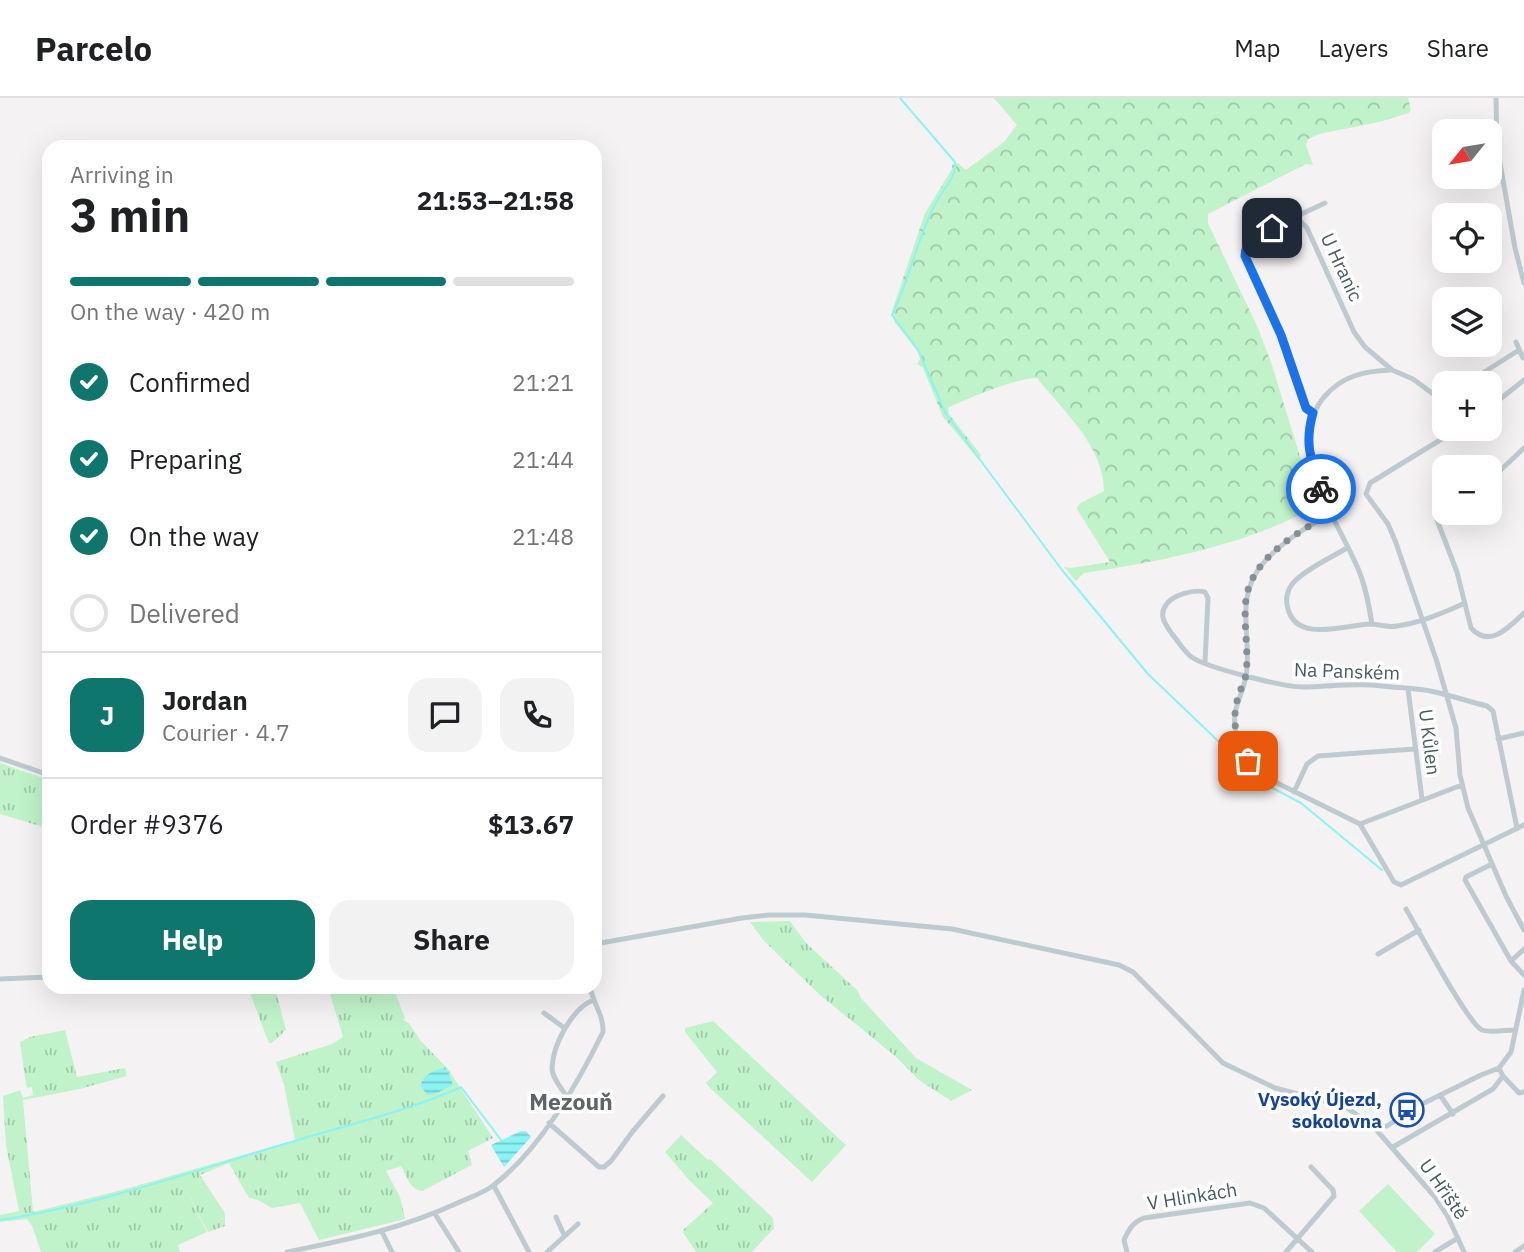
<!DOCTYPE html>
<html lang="en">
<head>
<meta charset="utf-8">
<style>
  body { margin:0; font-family:"IBM Plex Sans",sans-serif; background:#f2f2f2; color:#202124; height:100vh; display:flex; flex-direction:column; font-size:26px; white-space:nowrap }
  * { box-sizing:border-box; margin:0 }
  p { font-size:23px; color:#757577 }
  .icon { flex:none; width:38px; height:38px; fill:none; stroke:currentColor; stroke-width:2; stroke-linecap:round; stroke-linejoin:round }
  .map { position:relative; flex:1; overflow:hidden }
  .panel { position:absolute; left:42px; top:42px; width:560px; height:854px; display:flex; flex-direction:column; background:#fff; border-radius:21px; box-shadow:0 7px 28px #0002 }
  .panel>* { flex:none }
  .needle { width:46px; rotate:240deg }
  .fabs { position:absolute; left:1432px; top:21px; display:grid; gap:14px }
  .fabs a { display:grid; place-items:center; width:70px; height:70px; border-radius:14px; background:#fff; box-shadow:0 7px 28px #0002; font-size:35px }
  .pin { position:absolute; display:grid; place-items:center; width:60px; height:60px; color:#fff; margin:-30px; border-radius:14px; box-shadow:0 4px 10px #0006 }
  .courier { position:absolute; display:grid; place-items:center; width:70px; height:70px; margin:-35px; border:5px solid #1a73e8; border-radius:50%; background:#fff; color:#222; box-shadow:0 2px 9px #0007 }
  .overview em { font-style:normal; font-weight:800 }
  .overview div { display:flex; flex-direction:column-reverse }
  .overview { display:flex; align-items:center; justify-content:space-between; height:119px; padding:0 28px }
  h1 { font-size:46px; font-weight:800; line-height:52px }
  .bar { display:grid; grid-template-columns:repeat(4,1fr); gap:10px 7px; align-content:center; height:84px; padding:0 28px }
  .bar i { height:9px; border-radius:5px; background:#e0e0e0 }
  .bar .selected { background:#0f766e }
  .bar p { grid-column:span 4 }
  .line { display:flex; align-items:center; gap:18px; padding:0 28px; border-top:2px solid #e0e0e0 }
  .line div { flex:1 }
  .round { display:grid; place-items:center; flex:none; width:74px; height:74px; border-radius:21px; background:#f2f2f2 }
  ol { padding:0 28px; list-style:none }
  li { display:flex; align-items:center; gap:21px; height:77px }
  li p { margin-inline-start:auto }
  li .icon { padding:7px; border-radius:50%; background:#0f766e; color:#fff; stroke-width:4 }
  li:last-child { color:#757577 }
  li i { width:38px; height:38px; border:4px solid #e0e0e0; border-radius:50% }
  .cta { display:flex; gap:14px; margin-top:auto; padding:14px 28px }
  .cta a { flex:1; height:80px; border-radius:21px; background:#0f766e; color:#fff; font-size:28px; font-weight:800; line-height:80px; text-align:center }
  .cta a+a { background:#f2f2f2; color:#202124 }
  header { display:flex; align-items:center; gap:42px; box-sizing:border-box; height:98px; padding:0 35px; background:#fff; border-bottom:2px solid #e0e0e0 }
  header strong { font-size:33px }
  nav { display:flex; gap:38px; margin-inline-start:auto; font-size:24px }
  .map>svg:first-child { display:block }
  .grass { fill:url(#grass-tufts) }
  .forest { fill:url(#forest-crowns) }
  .green { fill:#c0f3c9 }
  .water { fill:url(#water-rules) }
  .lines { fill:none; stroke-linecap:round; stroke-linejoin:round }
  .stream { stroke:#8af3f3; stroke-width:2 }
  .minor { stroke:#bdcbd0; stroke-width:5 }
  .done { stroke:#859095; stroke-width:7; stroke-dasharray:0 12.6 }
  .route { stroke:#1a73e8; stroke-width:9 }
  .labels { text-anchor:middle; stroke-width:7; stroke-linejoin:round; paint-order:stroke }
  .street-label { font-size:19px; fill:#485b62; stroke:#fff }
  .transit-label { font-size:19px; font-weight:bold; fill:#164399; stroke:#fff; text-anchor:end }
  .quarter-label { font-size:23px; font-weight:bold; fill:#5e6568; stroke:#fff }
</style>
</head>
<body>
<header>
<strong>Parcelo</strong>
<nav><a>Map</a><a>Layers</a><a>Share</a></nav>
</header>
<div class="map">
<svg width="1524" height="1154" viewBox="0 0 1524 1154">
  <defs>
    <pattern id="grass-tufts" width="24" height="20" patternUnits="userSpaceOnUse" patternTransform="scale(1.75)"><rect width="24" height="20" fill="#c0f3c9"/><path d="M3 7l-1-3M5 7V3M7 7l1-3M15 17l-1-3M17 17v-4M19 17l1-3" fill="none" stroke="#9ec8a7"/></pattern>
    <pattern id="forest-crowns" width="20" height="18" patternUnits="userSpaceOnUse" patternTransform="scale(1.75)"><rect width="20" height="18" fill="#c0f3c9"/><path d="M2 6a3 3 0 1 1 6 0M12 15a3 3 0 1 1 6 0" fill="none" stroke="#9ec8a7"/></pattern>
    <pattern id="water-rules" width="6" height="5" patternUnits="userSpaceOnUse" patternTransform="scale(1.75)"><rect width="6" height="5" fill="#8af3f3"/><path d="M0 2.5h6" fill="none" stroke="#73c8c8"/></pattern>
  </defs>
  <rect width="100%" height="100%" fill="#f5f2f3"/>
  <!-- grass -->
  <path class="grass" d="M0,665L49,682V731L0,716Z
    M790,823L806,845L857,892L861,900L916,960L972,992L951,1003L919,982L895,958L820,897L765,844L750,824Z
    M260,889L266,895L268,892L275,890L286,932L272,945H269L266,938L249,892Z
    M328,889H393L405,920L403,922L409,925L420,942L448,971L493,1040L468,1053L472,1067L422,1093C410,1092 406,1077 401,1068L386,1073L400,1099L405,1121L319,1142L300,1105L272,1110L258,1102L249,1100L229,1065L200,1077L225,1115V1128L208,1134L184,1088L207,1134L178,1147L180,1154H41L32,1128L27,1121L0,1124V1117L19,1113L6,1047L3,998L20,992L23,1000L33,997L32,989L27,990L26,987L20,944L30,939L65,932L77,979L125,970L127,978L80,991L23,1002L33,1114L122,1092L295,1042L284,987L276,964L332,946L343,939Z
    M713,923L846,1047L812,1084L709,989L706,985L717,974L685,934V930Z
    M681,1037L708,1062L710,1061L773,1120L774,1130L752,1154H696L684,1136L683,1132L713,1105L689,1082L665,1054Z"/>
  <!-- forest -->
  <path class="forest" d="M994,0H1408L1411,12L1409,15L1379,24L1319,36L1308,41L1306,47L1313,67L1306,66L1208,116V125L1258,230L1271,264L1306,378L1321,402L1314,409C1248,447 1159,464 1084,475L1076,483L1064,469L1070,470L1110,464L1077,411L1079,406L1104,393C1104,348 1063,313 1037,280C1019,279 964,302 948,310L949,316L981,357L979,362L943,319L923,270L917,266L920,261L919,255L895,225L892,213L925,115L952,71V66L958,65L966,72L1004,44L1017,27Z"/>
  <!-- green -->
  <path class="green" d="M1388,1086L1435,1136L1417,1154H1397L1359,1113Z"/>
  <!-- water -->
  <path class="water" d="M443,970L448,973L453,987L437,995L427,997L421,988C422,977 433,973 443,970Z
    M521,1033H526L531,1039L504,1069L491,1047Z"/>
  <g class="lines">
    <!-- stream -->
    <path class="stream" d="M900,0L955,64C957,78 943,92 937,103C917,139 910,181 892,217L918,252L946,316L1062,472L1148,576L1261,684L1301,705L1382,772
      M0,1122C98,1107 193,1073 288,1045C346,1027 406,1014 461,989L501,1042"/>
    <!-- minor -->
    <path class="minor" d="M1496,0L1497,48L1515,150L1524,185
      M1293,120L1325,105
      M1516,244L1523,260
      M1467,285L1519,252
      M1489,310L1524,282
      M1313,315L1306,310L1281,237L1245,158C1246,134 1272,130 1292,121L1300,123L1307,130L1354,234L1365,249L1392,272L1413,281L1444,304
      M1458,331L1370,385L1366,396L1388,426L1396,445L1437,564L1456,630L1460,677L1468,710L1506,798L1524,832
      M1489,383L1524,350
      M1444,402L1438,410L1437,422L1457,474L1471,530C1490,551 1509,529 1524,515
      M1330,417C1306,428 1268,453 1255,477C1237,508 1252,544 1246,578C1243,596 1232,610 1235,630C1238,650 1248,667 1265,679L1360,726L1462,687
      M1347,450C1332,459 1304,472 1293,485C1287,492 1285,502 1288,511C1297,545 1345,527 1370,526C1379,526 1387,530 1397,528C1420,525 1442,515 1463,506
      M1372,526C1369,508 1366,490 1359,473C1339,423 1282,351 1324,299C1342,278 1364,273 1391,272
      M1205,564L1208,500L1205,494C1194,491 1172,497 1166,507C1158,518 1166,527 1172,536C1178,543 1185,555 1193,560C1209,570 1283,589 1302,589C1329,589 1355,584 1382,588C1399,590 1418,590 1435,594C1453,598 1470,604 1487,608L1493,613L1517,730
      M1408,591L1422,701
      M1498,641L1524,635
      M0,660L49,677
      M1294,694L1307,666L1318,658L1414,651
      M1360,726L1394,784L1401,787L1524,727
      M1492,766L1466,779L1465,782L1511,863L1524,877
      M1406,811C1418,831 1467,925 1482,932C1490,935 1506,932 1515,932
      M595,846L742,820L769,817H805L952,831L1119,867L1133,874L1223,965L1275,990L1344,1008L1372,1027L1435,1099L1448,1119L1464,1154
      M1378,856L1419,832
      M1511,863L1524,851
      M0,881L49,879
      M544,915L563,929
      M1503,978L1519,995L1524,994
      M1440,997L1453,1016
      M567,999C562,991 552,980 552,970C553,946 572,911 593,902
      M549,1025L599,1069H604L611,1063L633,1033L663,998
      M1375,1028H1387L1416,1009L1481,977L1499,970L1511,954L1524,892
      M1393,1049L1493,991L1503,978L1499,970
      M494,1088L529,1154
      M435,1116L459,1154
      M556,1119L564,1137
      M382,1134L392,1154
      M287,1154C351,1141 402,1131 462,1103C473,1098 486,1094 495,1086C540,1051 578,985 603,934C604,918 593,905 590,889
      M547,1154L578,1126
      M1127,1154L1124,1142C1129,1131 1133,1124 1144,1120L1250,1105L1264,1110L1312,1154
      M1286,1154L1334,1098L1333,1092L1311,1069
      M1435,1154L1458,1140
      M1515,1154L1524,1148"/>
  </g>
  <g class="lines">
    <!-- done -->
    <path class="done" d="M1248,663C1235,642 1231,620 1239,596C1241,590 1245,583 1246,576C1249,552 1243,526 1246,501C1251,462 1297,433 1330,417L1321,391"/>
    <!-- route -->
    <path class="route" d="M1272,130C1257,137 1246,140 1245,158L1281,237L1306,310L1313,315C1304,346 1311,362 1321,391"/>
  </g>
  <!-- icons -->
  <defs>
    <symbol id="bus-ring" viewBox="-11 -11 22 22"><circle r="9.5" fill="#fff" stroke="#1a4fb4" stroke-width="1.5"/><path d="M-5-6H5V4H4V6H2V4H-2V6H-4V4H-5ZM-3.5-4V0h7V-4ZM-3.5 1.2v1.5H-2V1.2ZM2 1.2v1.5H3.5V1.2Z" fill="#1a4fb4"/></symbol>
  </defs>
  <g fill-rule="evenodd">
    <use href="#bus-ring" x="1388" y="993" width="38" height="38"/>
  </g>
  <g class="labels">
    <!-- street labels -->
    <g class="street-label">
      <text transform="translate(1342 169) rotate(65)" y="7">U Hranic</text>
      <text transform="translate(1347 573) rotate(2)" y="7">Na Panském</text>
      <text transform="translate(1430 644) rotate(83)" y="7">U Kůlen</text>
      <text transform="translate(1444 1091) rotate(55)" y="7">U Hřiště</text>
      <text transform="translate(1192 1098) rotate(-9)" y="7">V Hlinkách</text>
    </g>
    <!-- transit labels -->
    <g class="transit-label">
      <text x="1382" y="1008">Vysoký Újezd,<tspan x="1382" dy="22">sokolovna</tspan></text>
    </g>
    <!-- quarter labels -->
    <g class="quarter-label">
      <text x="571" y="1012">Mezouň</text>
    </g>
  </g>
</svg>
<div class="fabs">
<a><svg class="needle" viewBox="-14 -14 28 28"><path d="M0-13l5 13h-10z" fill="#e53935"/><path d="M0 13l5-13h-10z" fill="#757577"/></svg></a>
<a><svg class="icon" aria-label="locate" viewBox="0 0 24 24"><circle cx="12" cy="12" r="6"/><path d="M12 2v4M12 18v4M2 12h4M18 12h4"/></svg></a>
<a><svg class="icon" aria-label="layers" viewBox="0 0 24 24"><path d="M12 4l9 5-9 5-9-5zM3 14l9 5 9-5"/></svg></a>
<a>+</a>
<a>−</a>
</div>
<div class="pin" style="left:1248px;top:663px;background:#ea580c"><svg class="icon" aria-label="bag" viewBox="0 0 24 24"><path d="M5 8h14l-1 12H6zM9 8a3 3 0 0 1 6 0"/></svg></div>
<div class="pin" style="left:1272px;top:130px;background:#1f2937"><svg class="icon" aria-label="home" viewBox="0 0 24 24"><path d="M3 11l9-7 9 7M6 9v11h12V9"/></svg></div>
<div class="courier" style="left:1321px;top:391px"><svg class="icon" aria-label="bike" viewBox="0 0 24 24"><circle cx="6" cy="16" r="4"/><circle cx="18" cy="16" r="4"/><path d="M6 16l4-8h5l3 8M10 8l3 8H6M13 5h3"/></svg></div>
<section class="panel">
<div class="overview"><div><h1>3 min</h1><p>Arriving in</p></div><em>21:53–21:58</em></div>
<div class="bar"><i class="selected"></i><i class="selected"></i><i class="selected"></i><i></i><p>On the way · 420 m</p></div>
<ol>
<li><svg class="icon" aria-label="check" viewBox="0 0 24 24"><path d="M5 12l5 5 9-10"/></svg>Confirmed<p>21:21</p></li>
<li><svg class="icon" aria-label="check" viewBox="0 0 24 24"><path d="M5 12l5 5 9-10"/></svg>Preparing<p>21:44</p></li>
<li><svg class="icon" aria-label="check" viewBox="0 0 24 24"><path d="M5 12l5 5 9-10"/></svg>On the way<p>21:48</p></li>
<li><i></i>Delivered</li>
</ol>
<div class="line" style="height:126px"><b class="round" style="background:#0f766e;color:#fff">J</b><div><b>Jordan</b><p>Courier · 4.7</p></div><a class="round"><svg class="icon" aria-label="chat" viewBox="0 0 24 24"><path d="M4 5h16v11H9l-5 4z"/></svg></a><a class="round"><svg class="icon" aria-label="phone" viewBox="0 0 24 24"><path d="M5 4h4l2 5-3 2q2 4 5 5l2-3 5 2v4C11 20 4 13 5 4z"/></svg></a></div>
<div class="line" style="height:91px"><div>Order #9376</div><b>$13.67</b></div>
<div class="cta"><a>Help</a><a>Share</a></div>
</section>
</div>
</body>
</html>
